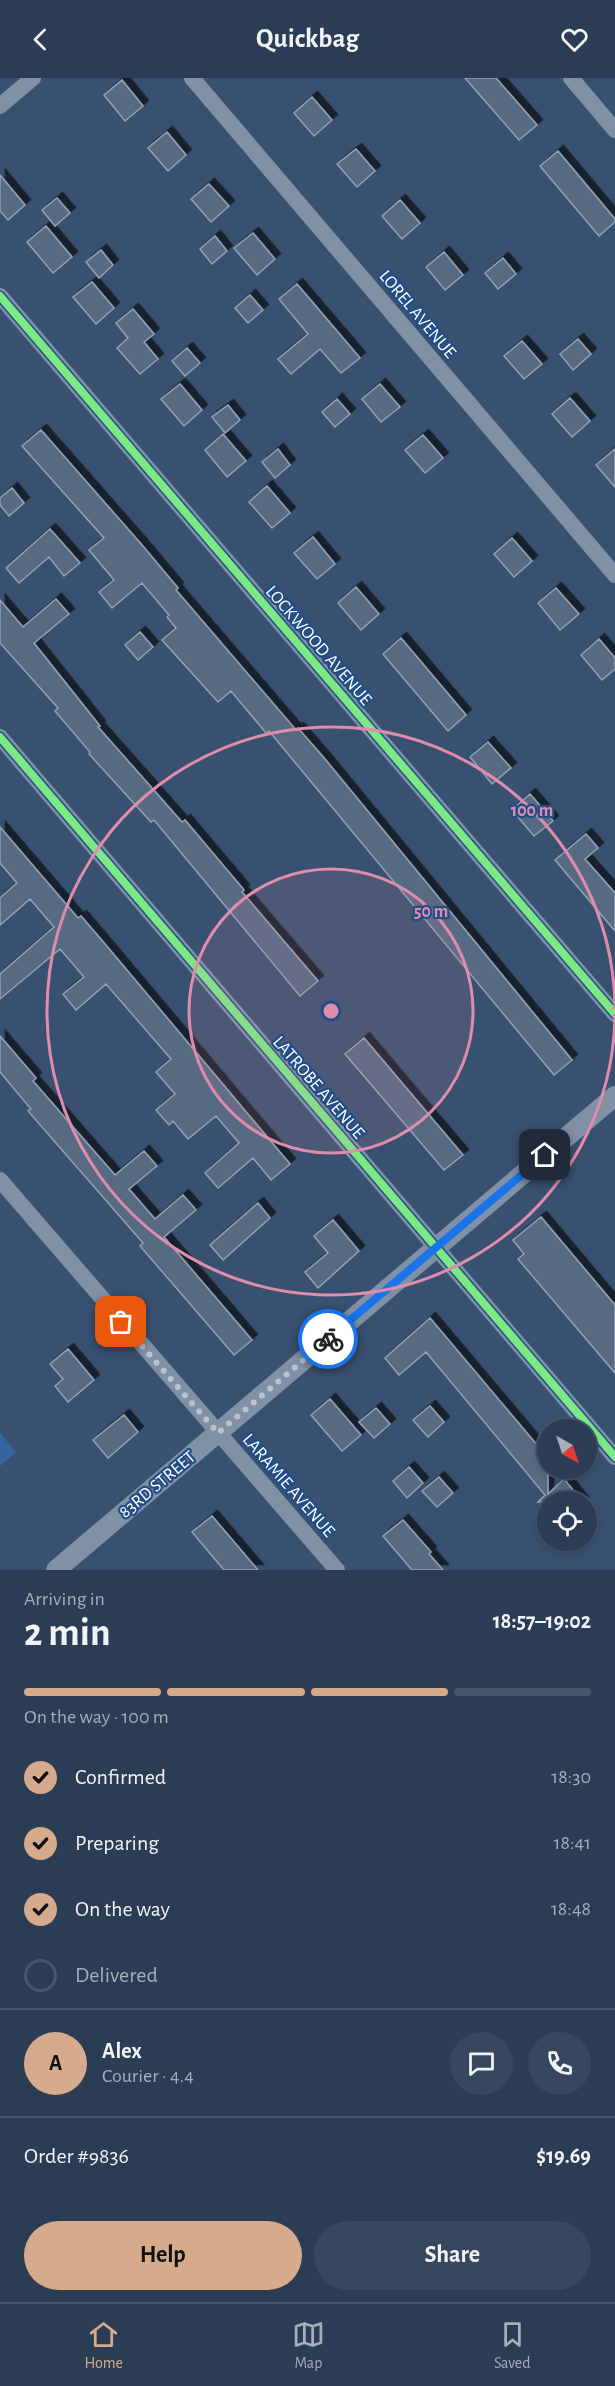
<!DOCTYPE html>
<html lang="en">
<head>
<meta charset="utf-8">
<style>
  body { margin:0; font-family:"Alegreya Sans",sans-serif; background:#37485e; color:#f1f3f6; height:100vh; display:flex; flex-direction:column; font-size:22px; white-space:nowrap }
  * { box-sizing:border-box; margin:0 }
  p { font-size:20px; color:#a6aeb8 }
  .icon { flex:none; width:33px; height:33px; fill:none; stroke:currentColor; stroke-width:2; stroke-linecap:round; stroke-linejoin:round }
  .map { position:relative; height:1492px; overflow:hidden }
  .panel { display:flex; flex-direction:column; background:#2b3d54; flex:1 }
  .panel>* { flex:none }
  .needle { width:39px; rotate:141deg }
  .buttons { position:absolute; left:537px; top:1341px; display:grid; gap:12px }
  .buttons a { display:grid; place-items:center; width:60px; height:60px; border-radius:50%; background:#2b3d54; box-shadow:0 3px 9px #0003,0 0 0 2px #47566b; font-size:30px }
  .pin { position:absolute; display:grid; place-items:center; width:51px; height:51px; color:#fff; margin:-26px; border-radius:12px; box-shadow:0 3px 9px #0006 }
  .courier { position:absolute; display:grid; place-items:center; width:60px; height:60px; margin:-30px; border:4px solid #1a73e8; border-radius:50%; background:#fff; color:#222; box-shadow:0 2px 8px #0007 }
  .summary em { font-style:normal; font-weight:700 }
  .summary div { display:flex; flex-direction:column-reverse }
  .summary { display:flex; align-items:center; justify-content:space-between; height:102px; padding:0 24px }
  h1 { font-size:39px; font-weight:700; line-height:45px }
  .bar { display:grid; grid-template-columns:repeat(4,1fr); gap:9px 6px; align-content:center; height:72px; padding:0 24px }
  .bar i { height:8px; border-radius:4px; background:#47566b }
  .bar .active { background:#d6ab8b }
  .bar p { grid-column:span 4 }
  .line { display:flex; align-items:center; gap:15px; padding:0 24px; border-top:2px solid #47566b }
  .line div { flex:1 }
  .round { display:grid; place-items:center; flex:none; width:63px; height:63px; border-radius:32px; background:#37485e }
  ol { padding:0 24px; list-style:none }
  li { display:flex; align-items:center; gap:18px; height:66px }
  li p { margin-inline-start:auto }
  li .icon { padding:6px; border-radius:50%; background:#d6ab8b; color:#111; stroke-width:4 }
  li:last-child { color:#a6aeb8 }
  li i { width:33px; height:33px; border:3px solid #47566b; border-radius:50% }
  .cta { display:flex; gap:12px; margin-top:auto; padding:12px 24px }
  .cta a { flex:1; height:69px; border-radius:36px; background:#d6ab8b; color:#111; font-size:24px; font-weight:700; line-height:69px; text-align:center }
  .cta a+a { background:#37485e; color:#f1f3f6 }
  header { display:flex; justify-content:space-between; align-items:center; height:78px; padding:0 24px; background:#2b3d54; font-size:27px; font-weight:700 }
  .dock { display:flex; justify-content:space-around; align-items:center; height:84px; border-top:2px solid #47566b; background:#2b3d54; font-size:16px; color:#a6aeb8 }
  .dock a { display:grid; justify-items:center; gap:3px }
  .dock .active { color:#d6ab8b }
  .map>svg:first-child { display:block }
  .green { fill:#36659d }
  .building { fill:#576a82; stroke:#93a1b4; stroke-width:1.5; filter:url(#shadow) }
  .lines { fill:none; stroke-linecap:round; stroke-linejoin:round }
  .minor { stroke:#8091a6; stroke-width:16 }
  .tertiary { stroke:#8091a6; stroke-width:20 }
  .cycleway-casing { stroke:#224e87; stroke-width:11 }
  .cycleway { stroke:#7ce984; stroke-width:8 }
  .done { stroke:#bac2cd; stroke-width:6; stroke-dasharray:0 10.8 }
  .route { stroke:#1a73e8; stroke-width:8 }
  .ring { fill:none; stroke:#e08cad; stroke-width:3 }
  .labels { text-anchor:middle; stroke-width:4.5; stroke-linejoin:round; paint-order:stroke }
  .street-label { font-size:18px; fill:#fff; stroke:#224e87 }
  .centre { fill:#e08cad; stroke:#224e87; stroke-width:3 }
  .ring-label { font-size:18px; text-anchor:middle; font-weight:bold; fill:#e08cad; stroke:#224e87; stroke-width:4.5; stroke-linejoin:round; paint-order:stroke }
</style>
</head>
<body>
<header><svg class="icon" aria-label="back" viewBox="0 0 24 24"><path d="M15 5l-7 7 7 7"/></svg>Quickbag<svg class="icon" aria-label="heart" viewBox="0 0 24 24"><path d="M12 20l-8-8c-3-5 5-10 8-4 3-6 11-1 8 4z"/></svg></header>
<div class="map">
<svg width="615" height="1492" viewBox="0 0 615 1492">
  <defs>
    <filter id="shadow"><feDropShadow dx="5.5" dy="-5.5" stdDeviation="0" flood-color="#0009"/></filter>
  </defs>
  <rect width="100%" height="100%" fill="#395170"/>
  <!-- green -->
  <path class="green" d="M0,1355L16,1374L0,1388Z"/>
  <!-- building -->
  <path class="building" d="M465,0H496L537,47L519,62Z
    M122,2L143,28L125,43L104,17Z
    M312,19L332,42L314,58L294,35Z
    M167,54L186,77L168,93L148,70Z
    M356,71L375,93L357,109L337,86Z
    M558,73L615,141V144L599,158L540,88Z
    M0,97L25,127L8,142L0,133Z
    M209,106L229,128L211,144L191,121Z
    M57,120L70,135L55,148L42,132Z
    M400,122L420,145L402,161L382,138Z
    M46,148L72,179L53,195L27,164Z
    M253,155L275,181L257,197L234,170Z
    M215,158L227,173L212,186L200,171Z
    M101,172L113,187L99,200L86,184Z
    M444,174L463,197L445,212L426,189Z
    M503,180L516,196L498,211L485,195Z
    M92,204L114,230L96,246L73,219Z
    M297,206L360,280L341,295L320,271L291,296L278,281L308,256L279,221Z
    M250,217L263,232L248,245L235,230Z
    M133,231L154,256L144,264L158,281L140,296L117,270L128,260L116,245Z
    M578,261L591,276L573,292L560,276Z
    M522,263L542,286L524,301L504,278Z
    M187,270L200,285L185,298L172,283Z
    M180,306L202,332L184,348L161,321Z
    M380,306L400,329L381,344L362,321Z
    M570,320L590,343L572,359L552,336Z
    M337,321L350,336L335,349L322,334Z
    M228,327L240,342L225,355L212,339Z
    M41,352L142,467L178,510L176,512L296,652L298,650L325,681L572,982L554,997L269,653L266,655L231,613L218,624L162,562L176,550L167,539L169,537L142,505L112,530L99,514L114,502L89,472L104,460L22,368Z
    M223,356L246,383L227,399L205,372Z
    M423,357L443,380L425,395L405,372Z
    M278,371L290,387L275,400L262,384Z
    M615,371V409L596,387Z
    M267,408L290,435L272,450L249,424Z
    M12,410L24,425L9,438L0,427V420Z
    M50,451L80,485L64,498L49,479L19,505L6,490Z
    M313,459L335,486L317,501L294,475Z
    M512,460L532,483L514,499L494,476Z
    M356,509L379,536L361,552L338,525Z
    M556,510L579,536L560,552L538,525Z
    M56,521L69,536L34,565L100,648L98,649L182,744L185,742L244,812L242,814L318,903L300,918L154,742L151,744L89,676L90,674L55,633L58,630L0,565V522L23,549Z
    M140,554L153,569L138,582L125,567Z
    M401,560L466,637L448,653L383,576Z
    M599,561L615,580V591L602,602L581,577Z
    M488,664L511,690L492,706L470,679Z
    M530,716L553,743L534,758L512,732Z
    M0,749L78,840L81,838L105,866L290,1086L271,1102L253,1080L218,1110L205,1095L239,1065L216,1038L188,1061L173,1043L169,1047L156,1032L175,1016L156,994L171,981L106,906L76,932L63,916L84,899L60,871L0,921V896L54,849L30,821L0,847V820L17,805L0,785Z
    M586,756L598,770L585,781L615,815V853L555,782Z
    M0,958L36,1000L33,1003L115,1097L144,1073L157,1088L129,1111L155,1141L183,1117L196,1132L164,1159L252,1262L234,1277L140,1168L143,1165L28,1033L31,1031L0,994Z
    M364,960L463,1077L444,1092L345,976Z
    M258,1125L270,1140L223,1182L210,1167Z
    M541,1139L615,1227V1295L518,1181L524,1176L513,1162Z
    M333,1142L359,1173L318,1210L305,1194L328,1175L314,1158Z
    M430,1240L548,1380V1416L564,1401L583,1424H538L545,1417L426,1274L399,1297L385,1280Z
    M68,1271L94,1302L68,1324L55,1308L63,1301L50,1286Z
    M330,1321L361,1357L342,1373L311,1337Z
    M430,1328L444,1344L428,1359L413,1342Z
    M376,1330L390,1346L374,1360L359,1344Z
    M124,1337L138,1354L108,1380L93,1362Z
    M409,1389L423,1405L407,1420L393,1403Z
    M439,1399L453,1415L437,1429L422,1413Z
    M212,1438L258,1492H224L192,1454Z
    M403,1442L431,1474L429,1476L443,1492H412L383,1458Z"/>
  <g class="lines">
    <!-- minor -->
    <path class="minor" d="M192,0L615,497
      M571,0L615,52
      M0,28L33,0
      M0,218L615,936
      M0,659L615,1379
      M0,1102L337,1492"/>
    <!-- tertiary -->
    <path class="tertiary" d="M56,1492L615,1018"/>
    <defs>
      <path id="cycleway" d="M0,218L615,936
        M0,659L615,1379"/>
    </defs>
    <!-- cycleway casing -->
    <use href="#cycleway" class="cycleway-casing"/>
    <!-- cycleway -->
    <use href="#cycleway" class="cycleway"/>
  </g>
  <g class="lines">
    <!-- done -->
    <path class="done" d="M121,1244L218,1355L328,1261"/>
    <!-- route -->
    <path class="route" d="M328,1261L545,1077"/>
  </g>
  <!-- distance rings -->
  <circle cx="331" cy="933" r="142" fill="#e08cad" fill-opacity=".12"/>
  <g class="ring">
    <circle cx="331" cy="933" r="142"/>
    <path d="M615 935A284 284 0 1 1 615 931"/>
  </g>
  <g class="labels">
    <!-- street labels -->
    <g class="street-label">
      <text transform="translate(418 236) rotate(50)" y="6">LOREL AVENUE</text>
      <text transform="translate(319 567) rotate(49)" y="6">LOCKWOOD AVENUE</text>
      <text transform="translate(319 1009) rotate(49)" y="6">LATROBE AVENUE</text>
      <text transform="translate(157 1406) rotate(-40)" y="6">83RD STREET</text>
      <text transform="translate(289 1407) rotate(49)" y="6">LARAMIE AVENUE</text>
    </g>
  </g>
  <circle cx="331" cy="933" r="9" class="centre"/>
  <g class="ring-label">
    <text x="532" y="738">100 m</text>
    <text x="431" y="839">50 m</text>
  </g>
</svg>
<div class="buttons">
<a><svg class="needle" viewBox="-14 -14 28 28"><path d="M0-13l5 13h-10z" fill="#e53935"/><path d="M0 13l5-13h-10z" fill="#a6aeb8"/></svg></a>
<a><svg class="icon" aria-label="locate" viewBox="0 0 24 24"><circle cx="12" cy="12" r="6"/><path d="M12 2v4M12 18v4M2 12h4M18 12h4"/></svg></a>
</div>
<div class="pin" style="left:121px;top:1244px;background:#ea580c"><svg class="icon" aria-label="bag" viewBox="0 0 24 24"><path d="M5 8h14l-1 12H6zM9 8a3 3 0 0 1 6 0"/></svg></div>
<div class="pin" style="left:545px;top:1077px;background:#1f2937"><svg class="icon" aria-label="home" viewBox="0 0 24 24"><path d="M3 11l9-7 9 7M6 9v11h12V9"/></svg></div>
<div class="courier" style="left:328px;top:1261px"><svg class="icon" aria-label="bike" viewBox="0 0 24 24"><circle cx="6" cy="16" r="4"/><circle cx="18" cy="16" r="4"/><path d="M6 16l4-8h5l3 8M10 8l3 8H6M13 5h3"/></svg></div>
</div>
<section class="panel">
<div class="summary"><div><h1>2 min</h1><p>Arriving in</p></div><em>18:57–19:02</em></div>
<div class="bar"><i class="active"></i><i class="active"></i><i class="active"></i><i></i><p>On the way · 100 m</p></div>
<ol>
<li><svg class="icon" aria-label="check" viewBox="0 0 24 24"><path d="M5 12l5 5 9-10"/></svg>Confirmed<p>18:30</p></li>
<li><svg class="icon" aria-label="check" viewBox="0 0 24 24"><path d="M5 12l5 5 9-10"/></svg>Preparing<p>18:41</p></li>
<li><svg class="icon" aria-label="check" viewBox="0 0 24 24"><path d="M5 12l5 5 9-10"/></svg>On the way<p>18:48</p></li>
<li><i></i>Delivered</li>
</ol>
<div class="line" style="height:108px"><b class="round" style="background:#d6ab8b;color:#111">A</b><div><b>Alex</b><p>Courier · 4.4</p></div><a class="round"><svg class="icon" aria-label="chat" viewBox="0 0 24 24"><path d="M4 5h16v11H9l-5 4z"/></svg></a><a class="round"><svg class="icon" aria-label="phone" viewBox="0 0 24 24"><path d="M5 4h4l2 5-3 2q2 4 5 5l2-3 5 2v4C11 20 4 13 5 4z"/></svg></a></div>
<div class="line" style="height:78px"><div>Order #9836</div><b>$19.69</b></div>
<div class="cta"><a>Help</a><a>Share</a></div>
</section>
<nav class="dock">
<a class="active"><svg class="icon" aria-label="home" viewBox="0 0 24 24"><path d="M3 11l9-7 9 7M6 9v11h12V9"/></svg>Home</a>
<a><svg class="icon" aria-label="map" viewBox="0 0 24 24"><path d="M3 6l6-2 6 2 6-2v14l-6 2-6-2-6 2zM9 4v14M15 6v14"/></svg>Map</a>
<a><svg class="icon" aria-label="saved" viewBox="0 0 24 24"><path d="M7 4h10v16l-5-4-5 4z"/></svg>Saved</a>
</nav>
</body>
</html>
